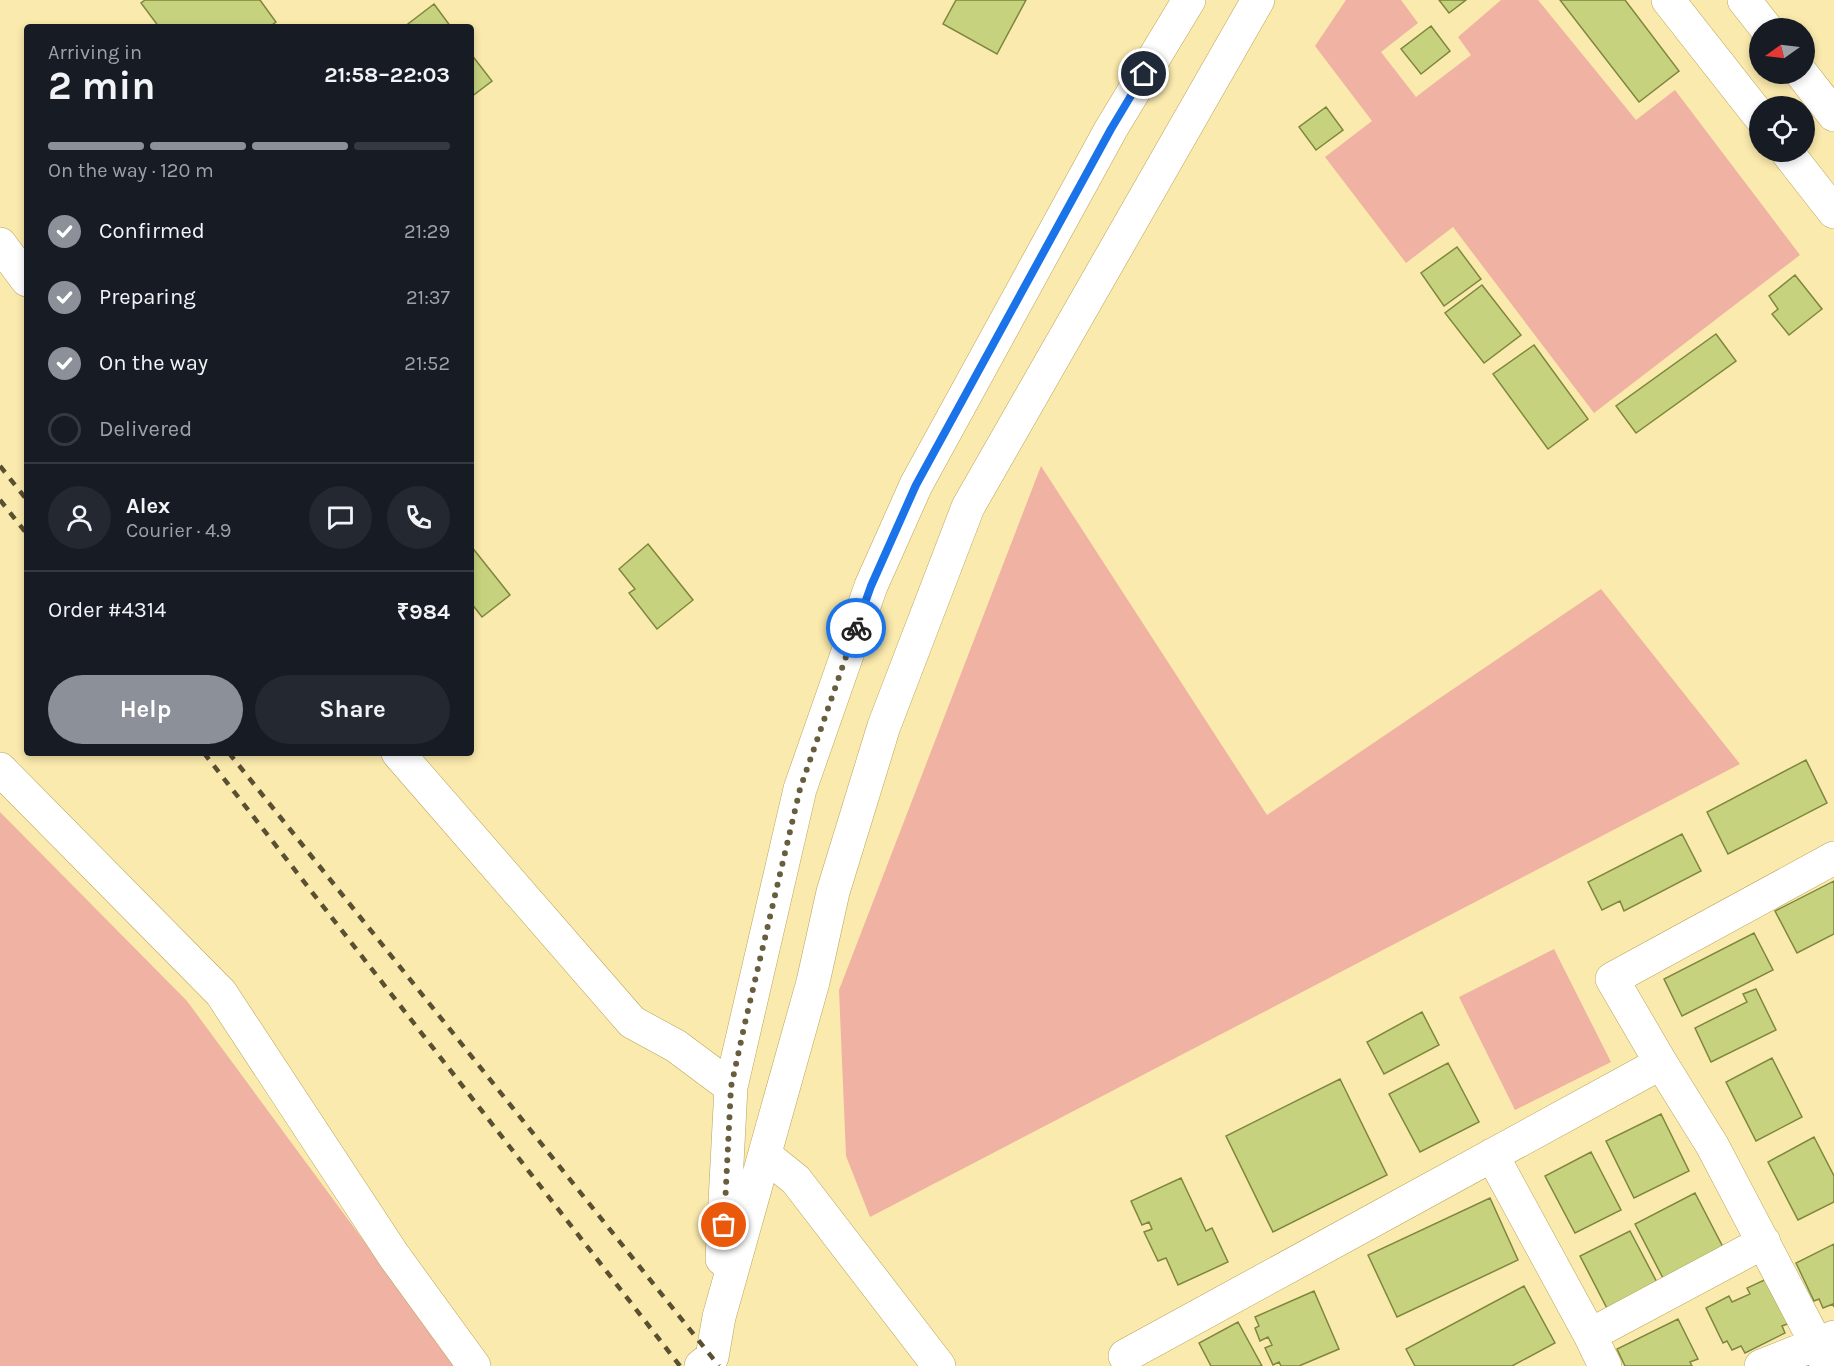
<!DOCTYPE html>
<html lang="en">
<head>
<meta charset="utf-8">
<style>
  body { margin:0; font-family:Karla,sans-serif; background:#242831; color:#f1f3f6; height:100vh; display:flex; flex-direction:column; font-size:22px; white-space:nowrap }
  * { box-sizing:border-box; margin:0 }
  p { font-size:20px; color:#9ea1a6 }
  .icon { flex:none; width:33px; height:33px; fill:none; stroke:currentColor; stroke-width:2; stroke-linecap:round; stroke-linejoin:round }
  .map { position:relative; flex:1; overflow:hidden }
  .details { position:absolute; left:24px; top:24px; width:450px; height:732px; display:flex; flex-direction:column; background:#171b24; border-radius:6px; box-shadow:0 3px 9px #0003 }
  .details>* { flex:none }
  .needle { width:39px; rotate:256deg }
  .fabs { position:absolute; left:1749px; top:18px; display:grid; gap:12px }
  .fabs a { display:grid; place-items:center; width:66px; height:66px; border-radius:50%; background:#171b24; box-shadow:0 3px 9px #0003; font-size:30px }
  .pin { position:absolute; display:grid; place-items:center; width:51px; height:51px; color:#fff; margin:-26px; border:3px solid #fff; border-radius:50%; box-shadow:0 2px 6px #0007 }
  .courier { position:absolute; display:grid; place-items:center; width:60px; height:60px; margin:-30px; border:4px solid #1a73e8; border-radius:50%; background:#fff; color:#222; box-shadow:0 2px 8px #0007 }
  .summary em { font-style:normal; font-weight:700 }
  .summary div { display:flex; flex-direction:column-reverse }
  .summary { display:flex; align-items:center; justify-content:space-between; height:102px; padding:0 24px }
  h1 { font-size:39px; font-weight:700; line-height:45px }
  .bar { display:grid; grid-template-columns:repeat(4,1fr); gap:9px 6px; align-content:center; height:72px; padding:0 24px }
  .bar i { height:8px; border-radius:4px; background:#363941 }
  .bar .selected { background:#8c9099 }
  .bar p { grid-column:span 4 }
  .line { display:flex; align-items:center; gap:15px; padding:0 24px; border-top:2px solid #363941 }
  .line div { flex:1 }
  .round { display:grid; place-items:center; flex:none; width:63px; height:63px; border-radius:32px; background:#242831 }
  ol { padding:0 24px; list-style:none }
  li { display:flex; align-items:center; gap:18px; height:66px }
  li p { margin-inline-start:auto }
  li .icon { padding:6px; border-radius:50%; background:#8c9099; color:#fff; stroke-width:4 }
  li:last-child { color:#9ea1a6 }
  li i { width:33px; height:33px; border:3px solid #363941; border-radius:50% }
  .action { display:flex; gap:12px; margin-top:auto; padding:12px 24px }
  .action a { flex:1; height:69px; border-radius:36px; background:#8c9099; color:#fff; font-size:24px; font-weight:700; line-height:69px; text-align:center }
  .action a+a { background:#242831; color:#f1f3f6 }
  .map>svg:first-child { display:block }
  .green { fill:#f0b2a2 }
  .building { fill:#c7d27f; stroke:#7e873c; stroke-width:1.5 }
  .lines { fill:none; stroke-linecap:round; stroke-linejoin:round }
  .minor-casing { stroke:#b8a457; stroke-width:34 }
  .major-casing { stroke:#b8a457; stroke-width:34 }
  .minor { stroke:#fff; stroke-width:33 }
  .major { stroke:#fff; stroke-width:33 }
  .rail { stroke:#594f31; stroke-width:4.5; stroke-dasharray:8 8; stroke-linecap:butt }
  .done { stroke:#685e3d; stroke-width:6; stroke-dasharray:0 10.8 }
  .route { stroke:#1a73e8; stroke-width:8 }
</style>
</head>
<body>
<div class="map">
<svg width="1834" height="1366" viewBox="0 0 1834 1366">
  <rect width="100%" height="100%" fill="#fbeaad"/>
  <!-- green -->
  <path class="green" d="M1346,0H1401L1418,23L1381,52L1416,97L1471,55L1458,37L1501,0H1538L1636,120L1675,90L1800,255L1594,413L1453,227L1406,263L1325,157L1372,121L1315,46Z
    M1041,466L1267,815L1601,589L1740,764L870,1217L846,1156L839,990Z
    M0,812L187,1001L456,1366H0Z
    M1554,949L1611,1062L1515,1110L1459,997Z"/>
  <!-- building -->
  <path class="building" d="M145,0H260L276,22L269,27H159L141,3Z
    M956,0H1026L997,54L943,24Z
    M1439,0H1466L1449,13Z
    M1560,0H1625L1679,71L1639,102Z
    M434,4L451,27H404Z
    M1431,26L1450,51L1421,74L1401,49Z
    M471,54L492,81L471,97Z
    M1326,107L1343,130L1316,150L1299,127Z
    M1457,247L1481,279L1444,306L1421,273Z
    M1795,275L1822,309L1789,335L1772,314L1778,309L1769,296Z
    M1482,285L1521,335L1484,363L1445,313Z
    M1716,334L1736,361L1636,433L1616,406Z
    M1534,345L1588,419L1548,449L1493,374Z
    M648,544L693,600L657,629L629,593L635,589L619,569Z
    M471,546L510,595L482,617L471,603Z
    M1806,760L1827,803L1728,854L1707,812Z
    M1682,834L1701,871L1624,911L1620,901L1602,910L1588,882Z
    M1834,881V934L1797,953L1775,911Z
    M1754,933L1773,970L1682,1016L1664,979Z
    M1756,989L1776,1030L1711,1062L1695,1028L1747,1002L1743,994Z
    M1422,1012L1439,1045L1384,1074L1367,1042Z
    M1772,1058L1802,1117L1756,1141L1726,1082Z
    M1448,1063L1479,1122L1420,1152L1389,1094Z
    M1340,1079L1387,1175L1273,1232L1226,1136Z
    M1661,1114L1689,1171L1634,1198L1606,1141Z
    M1814,1137L1834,1176V1202L1798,1220L1768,1162Z
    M1591,1152L1621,1210L1575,1233L1545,1176Z
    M1181,1178L1206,1231L1212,1228L1228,1262L1178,1285L1166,1258L1158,1261L1144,1232L1152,1229L1149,1222L1142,1225L1131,1201Z
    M1695,1193L1725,1251L1665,1282L1635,1224Z
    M1490,1198L1518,1260L1397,1317L1368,1255Z
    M1630,1231L1661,1290L1611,1316L1580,1256Z
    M1834,1244V1307L1833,1304L1823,1308L1819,1299L1814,1301L1796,1263Z
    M1773,1276L1790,1323L1782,1326L1785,1333L1745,1353L1741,1346L1732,1350L1727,1341L1723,1343L1706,1308L1729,1296L1732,1302L1750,1294L1747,1288Z
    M1524,1286L1555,1343L1512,1366H1415L1406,1349Z
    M1314,1291L1339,1349L1299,1366H1281L1279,1362L1273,1365L1265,1348L1272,1345L1268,1337L1260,1341L1255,1328L1259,1326L1255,1317Z
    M1678,1319L1698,1359L1690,1362L1692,1366H1625L1617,1349Z
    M1238,1322L1262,1366H1211L1199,1343Z"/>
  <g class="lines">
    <defs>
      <path id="minor" d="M0,244L27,280
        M398,753L632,1022L676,1046L731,1087
        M0,769L221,993L394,1256L474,1366
        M1661,1063L1712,1145L1828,1366
        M765,1155L796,1180L939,1366
        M1492,1155L1590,1335
        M722,1259L731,1087L800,789L871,586L916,485L1111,129L1189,0
        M1125,1356L1661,1063L1612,979L1834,858
        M701,1366L712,1357L719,1317L813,982L833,892L884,726L968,507L1258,0
        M1605,1366L1590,1335L1764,1242
        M1761,1366L1834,1337"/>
      <path id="major" d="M1668,0L1760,117
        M1744,0L1766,28
        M1802,74L1834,115
        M1787,152L1834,212"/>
    </defs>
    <!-- minor casing -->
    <use href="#minor" class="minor-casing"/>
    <!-- major casing -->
    <use href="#major" class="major-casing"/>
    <!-- minor -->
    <use href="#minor" class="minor"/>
    <!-- major -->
    <use href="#major" class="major"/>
    <!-- rail -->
    <path class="rail" d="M0,466L27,500
      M0,500L27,534
      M204,753L680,1366
      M229,753L719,1366"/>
  </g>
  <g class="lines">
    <!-- done -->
    <path class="done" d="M724,1225L731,1087L745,1023L800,789L856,628"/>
    <!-- route -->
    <path class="route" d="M856,628L871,586L916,485L1111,129L1144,74"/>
  </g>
</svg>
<div class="fabs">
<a><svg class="needle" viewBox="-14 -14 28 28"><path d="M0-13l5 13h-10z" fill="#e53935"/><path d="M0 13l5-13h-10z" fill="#9ea1a6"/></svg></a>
<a><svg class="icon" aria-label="locate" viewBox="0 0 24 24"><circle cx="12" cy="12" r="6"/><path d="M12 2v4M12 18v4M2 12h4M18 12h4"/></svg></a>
</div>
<div class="pin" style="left:724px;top:1225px;background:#ea580c"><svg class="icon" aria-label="bag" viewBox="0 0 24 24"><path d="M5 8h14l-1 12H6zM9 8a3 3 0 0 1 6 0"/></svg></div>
<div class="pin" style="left:1144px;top:74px;background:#1f2937"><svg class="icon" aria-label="home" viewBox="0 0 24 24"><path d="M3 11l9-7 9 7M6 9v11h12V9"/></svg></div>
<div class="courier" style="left:856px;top:628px"><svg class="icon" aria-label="bike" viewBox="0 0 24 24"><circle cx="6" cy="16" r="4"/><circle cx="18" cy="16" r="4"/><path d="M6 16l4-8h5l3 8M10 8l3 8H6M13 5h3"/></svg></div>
<section class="details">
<div class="summary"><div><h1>2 min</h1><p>Arriving in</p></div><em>21:58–22:03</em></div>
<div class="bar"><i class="selected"></i><i class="selected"></i><i class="selected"></i><i></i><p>On the way · 120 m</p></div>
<ol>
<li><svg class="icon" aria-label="check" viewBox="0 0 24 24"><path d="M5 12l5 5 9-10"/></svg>Confirmed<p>21:29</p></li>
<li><svg class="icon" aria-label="check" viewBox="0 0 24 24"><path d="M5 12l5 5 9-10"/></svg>Preparing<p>21:37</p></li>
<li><svg class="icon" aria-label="check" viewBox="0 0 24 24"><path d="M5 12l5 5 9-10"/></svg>On the way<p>21:52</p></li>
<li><i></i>Delivered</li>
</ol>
<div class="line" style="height:108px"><a class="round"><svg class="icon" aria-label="person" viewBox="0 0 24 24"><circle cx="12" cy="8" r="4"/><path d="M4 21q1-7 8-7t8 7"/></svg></a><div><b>Alex</b><p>Courier · 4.9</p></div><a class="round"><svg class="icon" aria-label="chat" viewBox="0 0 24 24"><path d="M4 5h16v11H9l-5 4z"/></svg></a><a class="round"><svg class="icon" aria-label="phone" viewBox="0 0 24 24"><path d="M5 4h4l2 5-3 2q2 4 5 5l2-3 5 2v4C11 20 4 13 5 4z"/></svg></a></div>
<div class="line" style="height:78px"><div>Order #4314</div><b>₹984</b></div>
<div class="action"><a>Help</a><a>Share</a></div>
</section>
</div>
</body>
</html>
